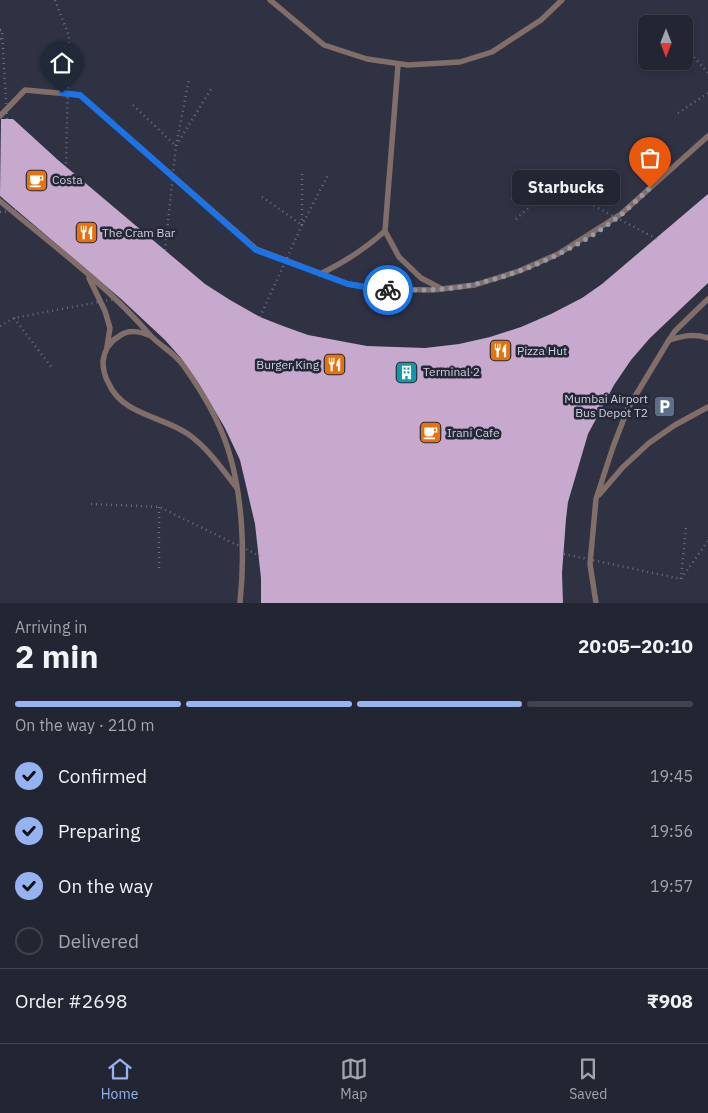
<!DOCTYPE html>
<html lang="en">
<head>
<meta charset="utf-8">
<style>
  body { margin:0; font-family:"IBM Plex Sans",sans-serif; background:#2a2e3a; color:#f1f3f6; height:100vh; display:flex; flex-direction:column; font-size:19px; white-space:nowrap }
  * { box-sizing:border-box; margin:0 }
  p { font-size:16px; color:#a2a5ac }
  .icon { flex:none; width:28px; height:28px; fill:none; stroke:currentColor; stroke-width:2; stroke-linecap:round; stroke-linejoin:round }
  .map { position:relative; height:603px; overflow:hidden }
  .details { display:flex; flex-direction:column; background:#222632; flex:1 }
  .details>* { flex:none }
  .needle { width:32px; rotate:180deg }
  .tools { position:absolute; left:638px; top:15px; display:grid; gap:10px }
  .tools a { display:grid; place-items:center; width:55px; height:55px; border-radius:8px; background:#222632; box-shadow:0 2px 8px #0003,0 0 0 1px #3f434d; font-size:25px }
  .pin { position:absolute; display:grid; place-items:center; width:42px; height:42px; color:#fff; margin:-51px -21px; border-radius:50% 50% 50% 0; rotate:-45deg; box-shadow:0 0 5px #0007 }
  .pin .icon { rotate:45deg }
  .courier { position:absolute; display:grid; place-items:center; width:50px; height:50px; margin:-25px; border:4px solid #1a73e8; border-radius:50%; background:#fff; color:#222; box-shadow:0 1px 6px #0007 }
  .bubble { position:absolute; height:35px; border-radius:8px; background:#222632; box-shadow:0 2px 8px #0003,0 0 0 1px #3f434d; font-size:16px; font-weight:700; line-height:35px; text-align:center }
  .head em { font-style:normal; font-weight:700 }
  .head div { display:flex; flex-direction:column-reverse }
  .head { display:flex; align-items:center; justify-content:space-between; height:85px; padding:0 15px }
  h1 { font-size:32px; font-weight:700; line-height:38px }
  .bar { display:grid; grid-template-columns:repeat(4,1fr); gap:8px 5px; align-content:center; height:60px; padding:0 15px }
  .bar i { height:6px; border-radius:4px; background:#3f434d }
  .bar .current { background:#95b2f1 }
  .bar p { grid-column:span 4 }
  .line { display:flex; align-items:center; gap:12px; padding:0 15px; border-top:1px solid #3f434d }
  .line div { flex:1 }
  ol { padding:0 15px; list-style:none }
  li { display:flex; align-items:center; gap:15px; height:55px }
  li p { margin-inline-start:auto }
  li .icon { padding:5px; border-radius:50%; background:#95b2f1; color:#111; stroke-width:4 }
  li:last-child { color:#a2a5ac }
  li i { width:28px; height:28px; border:2px solid #3f434d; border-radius:50% }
  .menu { display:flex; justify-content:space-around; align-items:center; height:70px; border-top:1px solid #3f434d; background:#222632; font-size:14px; color:#a2a5ac }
  .menu a { display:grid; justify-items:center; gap:2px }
  .menu .current { color:#95b2f1 }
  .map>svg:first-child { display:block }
  .building { fill:#c7a9ce }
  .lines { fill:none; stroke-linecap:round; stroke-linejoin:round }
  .path { stroke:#6b6f7d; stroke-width:2.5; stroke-dasharray:1 4; stroke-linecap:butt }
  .lane { stroke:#826e68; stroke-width:5.5 }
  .path-bridge { stroke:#6b6f7d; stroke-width:2.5; stroke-dasharray:1 4; stroke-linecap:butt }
  .done { stroke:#9699a6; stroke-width:5; stroke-dasharray:0 9 }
  .route { stroke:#1a73e8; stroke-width:6 }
  .labels { text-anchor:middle; stroke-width:5; stroke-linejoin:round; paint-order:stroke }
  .poi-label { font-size:12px; fill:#ced1db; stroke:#252838; text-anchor:start }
</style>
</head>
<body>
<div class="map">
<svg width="708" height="603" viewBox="0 0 708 603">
  <rect width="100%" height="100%" fill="#2e3243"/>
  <!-- building -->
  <path class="building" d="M1,119H13L58,160L205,284L230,300L260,317L283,326L308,335L367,346L425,348L459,344L490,337L521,327L551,314L582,298L602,284L708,194V283L650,338L631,360L614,385L588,434L568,502L566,519L562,573L563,603H261V578L255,524L240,460L225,428L199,384L181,358L165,340L120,298L0,196Z"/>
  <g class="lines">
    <!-- path -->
    <path class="path" d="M0,39L2,38
      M684,46L708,73
      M133,105L176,146
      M678,113L708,93
      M176,146L189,79
      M262,197L302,225
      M516,219L554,185
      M302,225V174
      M14,318L52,368
      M159,507V569
      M681,579L686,527"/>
    <!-- lane -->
    <path class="lane" d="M270,0L324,45L367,59L408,65L460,62L492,52L541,20L562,0
      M398,65L385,231L399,257L421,278L442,289
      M0,116L25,90L80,95L256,249L348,284L378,289L433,290L475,285L519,271L558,254L621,214L708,136
      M0,201C51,244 107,285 150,335C160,346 175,353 183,365C201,390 219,420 228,449C243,496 245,554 240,603
      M320,274C345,262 365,249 385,231
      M89,278L105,311L110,328L107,347
      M151,336C139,331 128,329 118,337C109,342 104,352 103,362C103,371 105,377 109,384C123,415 162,416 188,434C208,448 222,469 237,488
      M669,340C683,336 694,333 708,338
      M599,495L623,467L649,443L675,425L708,407
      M596,603L590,564L596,499L613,447L628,408L669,340L675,331L708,299"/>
    <!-- path-bridge -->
    <path class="path-bridge" d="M55,0L69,36L66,166
      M0,30H2L7,119
      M511,199L554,185L657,239
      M0,212L18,210
      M165,250L176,146L211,89
      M260,317L302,225L328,175
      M0,326L14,318L120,298
      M91,504L159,507L260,556
      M564,554L681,579L708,541"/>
  </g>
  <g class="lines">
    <!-- done -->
    <path class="done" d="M388,290C417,290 447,291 475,284C526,273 581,247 622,214C631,206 640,197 650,188"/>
    <!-- route -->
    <path class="route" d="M62,93L80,95L256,250L348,284L378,289L388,290"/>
  </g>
  <!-- icons -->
  <defs>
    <symbol id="cafe-square" viewBox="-11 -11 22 22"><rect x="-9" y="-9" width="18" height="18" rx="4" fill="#e8710a" stroke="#252838"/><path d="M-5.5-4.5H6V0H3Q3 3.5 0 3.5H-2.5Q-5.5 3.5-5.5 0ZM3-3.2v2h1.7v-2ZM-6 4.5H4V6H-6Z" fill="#fff"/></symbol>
    <symbol id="restaurant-square" viewBox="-11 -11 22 22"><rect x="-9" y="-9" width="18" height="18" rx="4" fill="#e8710a" stroke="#252838"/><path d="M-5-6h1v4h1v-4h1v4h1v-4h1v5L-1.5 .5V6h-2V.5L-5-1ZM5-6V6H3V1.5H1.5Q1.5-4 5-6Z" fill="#fff"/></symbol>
    <symbol id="building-square" viewBox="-11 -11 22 22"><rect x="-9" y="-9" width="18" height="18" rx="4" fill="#0f9aa8" stroke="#252838"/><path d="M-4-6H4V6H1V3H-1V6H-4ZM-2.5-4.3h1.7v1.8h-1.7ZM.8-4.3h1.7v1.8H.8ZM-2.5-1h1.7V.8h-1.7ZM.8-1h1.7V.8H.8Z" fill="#fff"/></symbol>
    <symbol id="parking-square" viewBox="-11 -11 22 22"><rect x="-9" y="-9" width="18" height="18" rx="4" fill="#5c6f8a" stroke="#252838"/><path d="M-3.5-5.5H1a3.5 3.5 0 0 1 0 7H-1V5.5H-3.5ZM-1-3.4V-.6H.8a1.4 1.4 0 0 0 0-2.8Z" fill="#fff"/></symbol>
  </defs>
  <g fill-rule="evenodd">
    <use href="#cafe-square" x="24" y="168" width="25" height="25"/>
    <use href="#restaurant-square" x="74" y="220" width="25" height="25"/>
    <use href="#restaurant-square" x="488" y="338" width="25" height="25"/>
    <use href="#restaurant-square" x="322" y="352" width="25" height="25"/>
    <use href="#building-square" x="394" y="360" width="25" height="25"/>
    <use href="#parking-square" x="652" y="394" width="25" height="25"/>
    <use href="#cafe-square" x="418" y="420" width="25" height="25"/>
  </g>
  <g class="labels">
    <!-- poi labels -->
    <g class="poi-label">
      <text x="52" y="184">Costa</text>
      <text x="102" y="237">The Cram Bar</text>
      <text x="517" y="355">Pizza Hut</text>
      <text x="319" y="369" text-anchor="end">Burger King</text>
      <text x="423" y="376">Terminal 2</text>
      <text x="648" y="403" text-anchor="end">Mumbai Airport<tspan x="648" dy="14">Bus Depot T2</tspan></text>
      <text x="447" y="437">Irani Cafe</text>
    </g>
  </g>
</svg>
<div class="tools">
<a><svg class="needle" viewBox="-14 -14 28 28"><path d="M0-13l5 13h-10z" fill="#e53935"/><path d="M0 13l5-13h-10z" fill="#a2a5ac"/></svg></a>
</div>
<div class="pin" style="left:650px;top:188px;background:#ea580c"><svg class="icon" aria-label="bag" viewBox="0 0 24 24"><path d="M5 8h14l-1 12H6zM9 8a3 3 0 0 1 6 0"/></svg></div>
<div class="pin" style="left:62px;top:93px;background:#1f2937"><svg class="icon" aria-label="home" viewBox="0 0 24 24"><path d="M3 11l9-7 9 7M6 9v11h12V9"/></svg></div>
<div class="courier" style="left:388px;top:290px"><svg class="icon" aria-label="bike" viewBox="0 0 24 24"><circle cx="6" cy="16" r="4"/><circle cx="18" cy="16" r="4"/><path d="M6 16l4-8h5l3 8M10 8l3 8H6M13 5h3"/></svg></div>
<div class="bubble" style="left:512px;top:170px;width:108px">Starbucks</div>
</div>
<section class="details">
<div class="head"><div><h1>2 min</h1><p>Arriving in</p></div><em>20:05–20:10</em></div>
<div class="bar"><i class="current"></i><i class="current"></i><i class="current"></i><i></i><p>On the way · 210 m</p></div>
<ol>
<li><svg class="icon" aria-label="check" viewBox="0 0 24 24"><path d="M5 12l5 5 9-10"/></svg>Confirmed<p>19:45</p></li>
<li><svg class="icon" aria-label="check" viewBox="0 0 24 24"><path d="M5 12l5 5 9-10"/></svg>Preparing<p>19:56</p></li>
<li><svg class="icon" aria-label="check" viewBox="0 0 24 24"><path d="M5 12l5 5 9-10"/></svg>On the way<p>19:57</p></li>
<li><i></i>Delivered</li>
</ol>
<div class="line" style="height:65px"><div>Order #2698</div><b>₹908</b></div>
</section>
<nav class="menu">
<a class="current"><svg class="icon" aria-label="home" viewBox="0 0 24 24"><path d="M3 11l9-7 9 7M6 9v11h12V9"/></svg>Home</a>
<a><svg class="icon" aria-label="map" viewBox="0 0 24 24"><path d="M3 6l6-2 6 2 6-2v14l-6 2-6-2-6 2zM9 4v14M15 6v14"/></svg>Map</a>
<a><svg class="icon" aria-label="saved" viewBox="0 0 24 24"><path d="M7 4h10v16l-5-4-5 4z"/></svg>Saved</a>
</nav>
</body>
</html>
